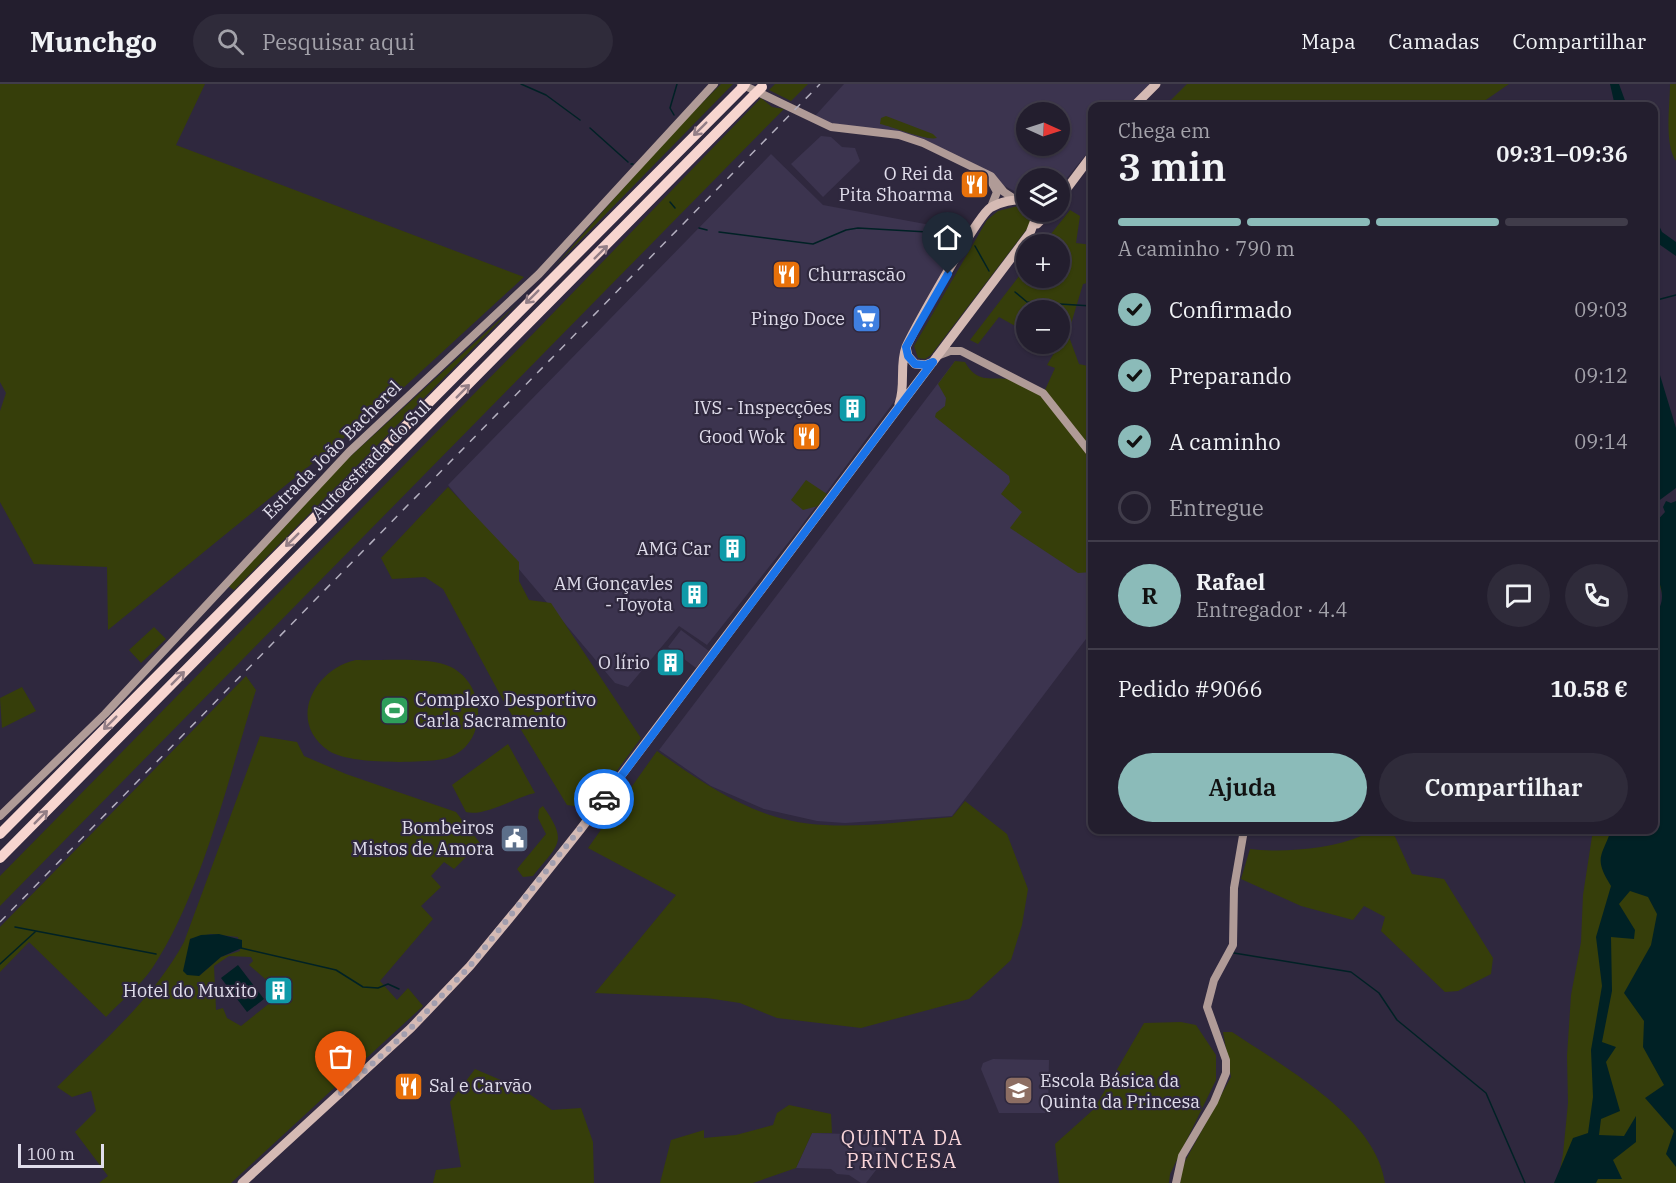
<!DOCTYPE html>
<html lang="pt">
<head>
<meta charset="utf-8">
<style>
  body { margin:0; font-family:"IBM Plex Serif",serif; background:#2f2b3a; color:#f1f3f6; height:100vh; display:flex; flex-direction:column; font-size:22px; white-space:nowrap }
  * { box-sizing:border-box; margin:0 }
  p { font-size:20px; color:#a3a2aa }
  .icon { flex:none; width:33px; height:33px; fill:none; stroke:currentColor; stroke-width:2; stroke-linecap:round; stroke-linejoin:round }
  .map { position:relative; flex:1; overflow:hidden }
  .side { position:absolute; left:1088px; top:18px; width:570px; height:732px; display:flex; flex-direction:column; background:#231e2e; border-radius:12px; box-shadow:0 2px 4px #0004,0 0 0 2px #403c4a }
  .side>* { flex:none }
  .needle { width:39px; rotate:93deg }
  .tools { position:absolute; left:1016px; top:18px; display:grid; gap:12px }
  .tools a { display:grid; place-items:center; width:54px; height:54px; border-radius:50%; background:#231e2e; box-shadow:0 2px 4px #0004,0 0 0 2px #403c4a; font-size:30px }
  .scale { position:absolute; left:18px; bottom:15px; width:86px; box-sizing:border-box; padding-left:6px; border:3px solid #e0ddeb; border-top:0; font-size:16px; line-height:21px; white-space:nowrap; color:#e0ddeb; -webkit-text-stroke:4px #2f283e; paint-order:stroke }
  .pin { position:absolute; display:grid; place-items:center; width:51px; height:51px; color:#fff; margin:-62px -26px; border-radius:50% 50% 50% 0; rotate:-45deg; box-shadow:0 0 6px #0007 }
  .pin .icon { rotate:45deg }
  .courier { position:absolute; display:grid; place-items:center; width:60px; height:60px; margin:-30px; border:4px solid #1a73e8; border-radius:50%; background:#fff; color:#222; box-shadow:0 2px 8px #0007 }
  .headline em { font-style:normal; font-weight:600 }
  .headline div { display:flex; flex-direction:column-reverse }
  .headline { display:flex; align-items:center; justify-content:space-between; height:102px; padding:0 30px }
  h1 { font-size:39px; font-weight:600; line-height:45px }
  .bar { display:grid; grid-template-columns:repeat(4,1fr); gap:9px 6px; align-content:center; height:72px; padding:0 30px }
  .bar i { height:8px; border-radius:4px; background:#403c4a }
  .bar .on { background:#8bbbb9 }
  .bar p { grid-column:span 4 }
  .line { display:flex; align-items:center; gap:15px; padding:0 30px; border-top:2px solid #403c4a }
  .line div { flex:1 }
  .round { display:grid; place-items:center; flex:none; width:63px; height:63px; border-radius:32px; background:#2f2b3a }
  ol { padding:0 30px; list-style:none }
  li { display:flex; align-items:center; gap:18px; height:66px }
  li p { margin-inline-start:auto }
  li .icon { padding:6px; border-radius:50%; background:#8bbbb9; color:#111; stroke-width:4 }
  li:last-child { color:#a3a2aa }
  li i { width:33px; height:33px; border:3px solid #403c4a; border-radius:50% }
  .button { display:flex; gap:12px; margin-top:auto; padding:12px 30px }
  .button a { flex:1; height:69px; border-radius:36px; background:#8bbbb9; color:#111; font-size:24px; font-weight:600; line-height:69px; text-align:center }
  .button a+a { background:#2f2b3a; color:#f1f3f6 }
  header { display:flex; align-items:center; gap:36px; box-sizing:border-box; height:84px; padding:0 30px; background:#231e2e; border-bottom:2px solid #403c4a }
  header strong { font-size:28px }
  nav { display:flex; gap:33px; margin-inline-start:auto; font-size:21px }
  .search { width:420px; height:54px; background:#2f2b3a; display:flex; align-items:center; gap:15px; box-sizing:border-box; padding:0 21px; border-radius:33px; color:#a3a2aa; font-size:22px }
  .map>svg:first-child { display:block }
  .built { fill:#3c344f; fill-rule:evenodd }
  .green { fill:#363e0a; fill-rule:evenodd }
  .water { fill:#002125 }
  .lines { fill:none; stroke-linecap:round; stroke-linejoin:round }
  .stream { stroke:#002125; stroke-width:1.5 }
  .secondary { stroke:#b09b97; stroke-width:8 }
  .primary { stroke:#d5bab4; stroke-width:9 }
  .highway { stroke:#f7d5cf; stroke-width:10 }
  .rail { stroke:#b3afbf; stroke-width:1.5; stroke-dasharray:8 8; stroke-linecap:butt }
  .highway-bridge { stroke:#f7d5cf; stroke-width:10 }
  .oneway { stroke:#937e86 }
  .done { stroke:#a29eae; stroke-width:6; stroke-dasharray:0 10.8 }
  .route { stroke:#1a73e8; stroke-width:8 }
  .labels { text-anchor:middle; stroke-width:4.5; stroke-linejoin:round; paint-order:stroke }
  .poi-label { font-size:18px; fill:#e0ddeb; stroke:#2f283e; text-anchor:end }
  .street-label { font-size:18px; fill:#e0ddeb; stroke:#2f283e }
  .neighbourhood-label { font-size:20px; letter-spacing:1.5px; fill:#f8d4d8; stroke:#2f283e }
</style>
</head>
<body>
<header>
<strong>Munchgo</strong>
<div class="search"><svg class="icon" aria-label="search" viewBox="0 0 24 24"><circle cx="10" cy="10" r="6"/><path d="M15 15l6 6"/></svg>Pesquisar aqui</div>
<nav><a>Mapa</a><a>Camadas</a><a>Compartilhar</a></nav>
</header>
<div class="map">
<svg width="1676" height="1099" viewBox="0 0 1676 1099">
  <rect width="100%" height="100%" fill="#2f283e"/>
  <!-- built -->
  <path class="built" d="M844,0H1150L1129,22H1092V63L1067,94L1059,102V94H1026V110H1020L908,52L831,39L815,32ZM1026,28H1059V62H1026Z
    M821,52L831,53L842,63L855,64L860,77L823,113L791,80Z
    M771,70L823,121L968,148L902,265L896,315L799,445L707,561L679,542L628,603L615,599L448,401Z
    M955,277L1092,398V547L952,732L845,739L817,737L764,725L711,702L659,666Z
    M681,546L709,567L696,584L668,563Z
    M993,975L1049,976L1048,1029H999L981,985L983,979Z
    M812,1049L885,1051L886,1073L866,1099H861L849,1091L837,1090L831,1085L796,1084Z"/>
  <!-- green -->
  <path class="green" d="M0,0H205L176,61L524,193L389,317L108,546L107,483L34,480L0,418V327L6,309L0,298Z
    M721,0H733L555,182L668,53Z
    M775,0H808L791,17L769,6Z
    M1187,0H1509L1477,22H1165Z
    M1670,0H1676V77C1664,60 1670,22 1670,0Z
    M761,14L772,23L784,25L0,822V792L529,254Z
    M886,32L933,50L937,54C926,57 894,43 880,40L881,34Z
    M1022,121L1026,122V128H1032L1033,137L931,271L925,275L918,274L914,262L987,136L998,127Z
    M1070,126L1080,132L1076,159L1092,161V198L1083,200L1068,250L1079,280L1092,283V488L1078,489L1010,444L1022,428L1001,410L1010,398L1009,392L935,333L936,329L945,322L946,314L938,300L955,277L965,278C977,299 988,293 1007,295C1019,296 1033,302 1045,306L1055,284L1047,281L1057,264L1048,260H1059V226H1026V248L999,233L978,260L970,256L1026,183V194H1059V160H1043Z
    M518,219L234,506L228,502L341,381Z
    M806,396L827,410L818,422L803,426L791,416Z
    M448,403L519,478V497L529,516L551,519L641,654L593,719L581,723L567,721L504,618L443,505L425,493L392,495L381,474Z
    M1676,454V1099H1554L1559,1091L1563,1070L1568,1019L1567,972L1571,911L1581,858L1583,811L1593,746H1653V535L1662,523V509L1653,481Z
    M154,543L166,555L141,579L129,566Z
    M356,576C381,577 429,572 451,583C492,604 486,672 437,676C412,679 349,680 329,667C286,638 314,585 356,576Z
    M246,592L256,606C229,692 202,809 153,883C141,901 121,917 106,933L29,858L0,888V843Z
    M22,603L36,627L2,644L0,614Z
    M260,652L297,658L304,672L346,690L456,728L486,767L467,772L454,785L444,778L431,792L441,803L421,822L433,835L380,897L397,916L408,904L423,922L231,1099H99L108,1092L75,1048L96,1027L91,1007L72,1013L57,1003C103,957 153,915 184,858ZM211,850L238,853L240,867L221,873L199,892L190,855ZM229,872L251,873L253,877L249,881L271,900L276,914L241,942L227,934L223,924L216,926L214,882Z
    M508,660L535,709C516,713 484,733 466,728L452,701Z
    M657,667C693,692 731,719 773,732C829,750 895,738 952,733L965,717L1007,750L1028,805L1022,841L1011,876L969,915L861,944L777,934L740,919L707,914L595,909L676,811L588,764Z
    M543,722C569,759 558,760 533,792L523,793L517,785L546,750L538,734L539,725Z
    M1361,746H1392L1412,790L1444,795L1493,874L1491,890L1458,907L1445,908L1381,847L1385,833L1364,822L1353,836L1301,822L1241,795L1250,765C1282,769 1331,765 1361,752Z
    M1181,938L1196,941L1216,971V996L1170,1090L1169,1099H1059L1055,1060L1094,1025L1144,939Z
    M1223,948H1232C1284,983 1376,1033 1385,1099H1180L1183,1081L1231,993Z
    M475,985L522,1005L552,1026L581,1024L593,1058L594,1099H433L436,1086L461,1083L450,1018Z
    M789,1021L831,1030L832,1049H812L796,1084L753,1099H660L671,1056L704,1046V1054L736,1051L773,1041L777,1029Z"/>
  <!-- water -->
  <path class="water" d="M1610,0H1619L1627,22H1615Z
    M1653,128L1662,148L1676,158V172L1653,156Z
    M1653,268L1676,344V404L1653,421Z
    M1666,417L1671,419L1676,417V1083L1666,1070L1674,1047L1645,1014L1664,1001L1643,963L1644,937L1624,909L1651,861L1657,830L1648,813L1630,807L1619,820L1635,846L1634,855L1611,853L1612,907L1602,958L1616,963L1606,978L1620,1027L1601,1035L1599,1051L1624,1052L1636,1032V1058L1613,1076L1622,1095H1598L1596,1099H1554L1573,1054L1588,1049L1593,1013L1591,966L1602,902L1596,853L1611,802C1593,773 1602,773 1611,746H1653V535C1669,513 1660,503 1653,480C1650,470 1653,452 1653,441L1665,428L1663,423Z
    M219,850L242,856V864L221,873L199,892L187,891L183,887L190,855L201,851Z
    M238,881L264,915L247,928L221,894Z"/>
  <g class="lines">
    <!-- stream -->
    <path class="stream" d="M521,0L546,11L580,36
      M674,31L670,24L677,0
      M590,44L628,78
      M631,80H633
      M670,118L675,124
      M699,144L707,146
      M719,148L813,160L846,146L858,144L962,150
      M975,162L989,187
      M1015,208L1027,218L1092,222
      M1653,217L1676,211
      M15,843L156,870
      M241,864L336,886L363,903L378,904L388,900L399,905
      M1234,869L1351,888L1379,909L1397,936L1486,1009L1525,1099
      M0,880L35,848"/>
    <!-- secondary -->
    <path class="secondary" d="M741,0L831,43L899,51L923,59L991,92L1004,108L1016,116
      M991,97L997,108L991,123
      M937,272L950,267H961L1043,309L1092,371
      M0,732L105,630L349,368L539,190L714,0
      M1176,1099L1182,1072L1214,1018L1226,989V976L1207,923L1214,896L1233,861L1234,804L1244,746"/>
    <!-- primary -->
    <path class="primary" d="M1134,22L1156,0
      M1059,115L1092,71
      M1037,140L1049,128
      M906,263L908,272L915,280L926,281L933,278
      M899,320C906,301 899,282 906,263C916,242 976,134 990,124C1001,117 1013,116 1026,115
      M242,1099L411,944L470,882L518,824L580,746L1030,149L1038,128"/>
    <!-- highway -->
    <path class="highway" d="M0,750L742,4
      M0,774L754,11"/>
    <!-- rail -->
    <path class="rail" d="M0,838L820,0"/>
    <!-- highway-bridge -->
    <path class="highway-bridge" d="M742,4L745,0
      M754,11L762,3"/>
  </g>
  <!-- one-way arrows -->
  <defs><path id="oneway-shaft" d="M-6 0H5M1.5-3L5.5 0L1.5 3" fill="none" stroke-width="1.6" stroke-linecap="round" stroke-linejoin="round" transform="scale(1.5)"/></defs>
  <g class="oneway">
    <use href="#oneway-shaft" transform="translate(700 45) rotate(135)"/>
    <use href="#oneway-shaft" transform="translate(601 168) rotate(-45)"/>
    <use href="#oneway-shaft" transform="translate(532 213) rotate(135)"/>
    <use href="#oneway-shaft" transform="translate(463 307) rotate(-45)"/>
    <use href="#oneway-shaft" transform="translate(292 456) rotate(135)"/>
    <use href="#oneway-shaft" transform="translate(178 594) rotate(-45)"/>
    <use href="#oneway-shaft" transform="translate(110 639) rotate(135)"/>
    <use href="#oneway-shaft" transform="translate(41 733) rotate(-45)"/>
  </g>
  <g class="lines">
    <!-- done -->
    <path class="done" d="M341,1009L411,944L470,882L604,715"/>
    <!-- route -->
    <path class="route" d="M604,715L933,278L926,281L915,280L908,272L906,263L948,190"/>
  </g>
  <!-- icons -->
  <defs>
    <symbol id="restaurant-square" viewBox="-11 -11 22 22"><rect x="-9" y="-9" width="18" height="18" rx="4" fill="#e8710a" stroke="#2f283e"/><path d="M-5-6h1v4h1v-4h1v4h1v-4h1v5L-1.5 .5V6h-2V.5L-5-1ZM5-6V6H3V1.5H1.5Q1.5-4 5-6Z" fill="#fff"/></symbol>
    <symbol id="supermarket-square" viewBox="-11 -11 22 22"><rect x="-9" y="-9" width="18" height="18" rx="4" fill="#3f7fe0" stroke="#2f283e"/><path d="M-6-5.5h2.5l.6 2H6L4.5 2H-2.5L-4.4-4H-6ZM-1.5 3.2a1.3 1.3 0 1 0 .1 0ZM3 3.2a1.3 1.3 0 1 0 .1 0Z" fill="#fff"/></symbol>
    <symbol id="building-square" viewBox="-11 -11 22 22"><rect x="-9" y="-9" width="18" height="18" rx="4" fill="#0f9aa8" stroke="#2f283e"/><path d="M-4-6H4V6H1V3H-1V6H-4ZM-2.5-4.3h1.7v1.8h-1.7ZM.8-4.3h1.7v1.8H.8ZM-2.5-1h1.7V.8h-1.7ZM.8-1h1.7V.8H.8Z" fill="#fff"/></symbol>
    <symbol id="stadium-square" viewBox="-11 -11 22 22"><rect x="-9" y="-9" width="18" height="18" rx="4" fill="#2e9e5b" stroke="#2f283e"/><path d="M0-5a6.5 5 0 1 0 0 10a6.5 5 0 1 0 0-10ZM-3.5-1.8h7v3.6h-7Z" fill="#fff"/></symbol>
    <symbol id="civic-square" viewBox="-11 -11 22 22"><rect x="-9" y="-9" width="18" height="18" rx="4" fill="#5c6f8a" stroke="#2f283e"/><path d="M-.6-6.5H3V-4.5H.6V-3L4-1V1h2V6H-6V1h2V-1L-.6-3ZM-1.2 2.5V6h2.4V2.5Z" fill="#fff"/></symbol>
    <symbol id="school-square" viewBox="-11 -11 22 22"><rect x="-9" y="-9" width="18" height="18" rx="4" fill="#8d6e63" stroke="#2f283e"/><path d="M0-5L7-2L0 1L-7-2ZM-4 1L0 2.5L4 1V4Q0 6-4 4Z" fill="#fff"/></symbol>
  </defs>
  <g fill-rule="evenodd">
    <use href="#restaurant-square" x="958" y="84" width="33" height="33"/>
    <use href="#restaurant-square" x="770" y="174" width="33" height="33"/>
    <use href="#supermarket-square" x="850" y="218" width="33" height="33"/>
    <use href="#building-square" x="836" y="308" width="33" height="33"/>
    <use href="#restaurant-square" x="790" y="336" width="33" height="33"/>
    <use href="#building-square" x="716" y="448" width="33" height="33"/>
    <use href="#building-square" x="678" y="494" width="33" height="33"/>
    <use href="#building-square" x="654" y="562" width="33" height="33"/>
    <use href="#stadium-square" x="378" y="610" width="33" height="33"/>
    <use href="#civic-square" x="498" y="738" width="33" height="33"/>
    <use href="#building-square" x="262" y="890" width="33" height="33"/>
    <use href="#restaurant-square" x="392" y="986" width="33" height="33"/>
    <use href="#school-square" x="1002" y="990" width="33" height="33"/>
  </g>
  <g class="labels">
    <!-- poi labels -->
    <g class="poi-label">
      <text x="953" y="96">O Rei da<tspan x="953" dy="21">Pita Shoarma</tspan></text>
      <text x="808" y="197" text-anchor="start">Churrascão</text>
      <text x="845" y="241">Pingo Doce</text>
      <text x="832" y="330">IVS - Inspecções</text>
      <text x="785" y="359">Good Wok</text>
      <text x="711" y="471">AMG Car</text>
      <text x="673" y="506">AM Gonçavles<tspan x="673" dy="21">- Toyota</tspan></text>
      <text x="650" y="585">O lírio</text>
      <text x="415" y="622" text-anchor="start">Complexo Desportivo<tspan x="415" dy="21">Carla Sacramento</tspan></text>
      <text x="494" y="750">Bombeiros<tspan x="494" dy="21">Mistos de Amora</tspan></text>
      <text x="257" y="913">Hotel do Muxito</text>
      <text x="1040" y="1003" text-anchor="start">Escola Básica da<tspan x="1040" dy="21">Quinta da Princesa</tspan></text>
      <text x="429" y="1008" text-anchor="start">Sal e Carvão</text>
    </g>
    <!-- street labels -->
    <g class="street-label">
      <text transform="translate(332 366) rotate(-45)" y="6">Estrada João Bacherel</text>
      <text transform="translate(371 376) rotate(-45)" y="6">Autoestrada do Sul</text>
    </g>
    <!-- neighbourhood labels -->
    <g class="neighbourhood-label">
      <text x="902" y="1061">QUINTA DA<tspan x="902" dy="23">PRINCESA</tspan></text>
    </g>
  </g>
</svg>
<div class="tools">
<a><svg class="needle" viewBox="-14 -14 28 28"><path d="M0-13l5 13h-10z" fill="#e53935"/><path d="M0 13l5-13h-10z" fill="#a3a2aa"/></svg></a>
<a><svg class="icon" aria-label="layers" viewBox="0 0 24 24"><path d="M12 4l9 5-9 5-9-5zM3 14l9 5 9-5"/></svg></a>
<a>+</a>
<a>−</a>
</div>
<div class="scale">100 m</div>
<div class="pin" style="left:341px;top:1009px;background:#ea580c"><svg class="icon" aria-label="bag" viewBox="0 0 24 24"><path d="M5 8h14l-1 12H6zM9 8a3 3 0 0 1 6 0"/></svg></div>
<div class="pin" style="left:948px;top:190px;background:#1f2937"><svg class="icon" aria-label="home" viewBox="0 0 24 24"><path d="M3 11l9-7 9 7M6 9v11h12V9"/></svg></div>
<div class="courier" style="left:604px;top:715px"><svg class="icon" aria-label="car" viewBox="0 0 24 24"><path d="M5 17H2v-5l4-1 3-4h7l3 4 3 1v5h-3M9 17h6M6 11h13"/><circle cx="7" cy="17" r="2"/><circle cx="17" cy="17" r="2"/></svg></div>
<section class="side">
<div class="headline"><div><h1>3 min</h1><p>Chega em</p></div><em>09:31–09:36</em></div>
<div class="bar"><i class="on"></i><i class="on"></i><i class="on"></i><i></i><p>A caminho · 790 m</p></div>
<ol>
<li><svg class="icon" aria-label="check" viewBox="0 0 24 24"><path d="M5 12l5 5 9-10"/></svg>Confirmado<p>09:03</p></li>
<li><svg class="icon" aria-label="check" viewBox="0 0 24 24"><path d="M5 12l5 5 9-10"/></svg>Preparando<p>09:12</p></li>
<li><svg class="icon" aria-label="check" viewBox="0 0 24 24"><path d="M5 12l5 5 9-10"/></svg>A caminho<p>09:14</p></li>
<li><i></i>Entregue</li>
</ol>
<div class="line" style="height:108px"><b class="round" style="background:#8bbbb9;color:#111">R</b><div><b>Rafael</b><p>Entregador · 4.4</p></div><a class="round"><svg class="icon" aria-label="chat" viewBox="0 0 24 24"><path d="M4 5h16v11H9l-5 4z"/></svg></a><a class="round"><svg class="icon" aria-label="phone" viewBox="0 0 24 24"><path d="M5 4h4l2 5-3 2q2 4 5 5l2-3 5 2v4C11 20 4 13 5 4z"/></svg></a></div>
<div class="line" style="height:78px"><div>Pedido #9066</div><b>10.58 €</b></div>
<div class="button"><a>Ajuda</a><a>Compartilhar</a></div>
</section>
</div>
</body>
</html>
